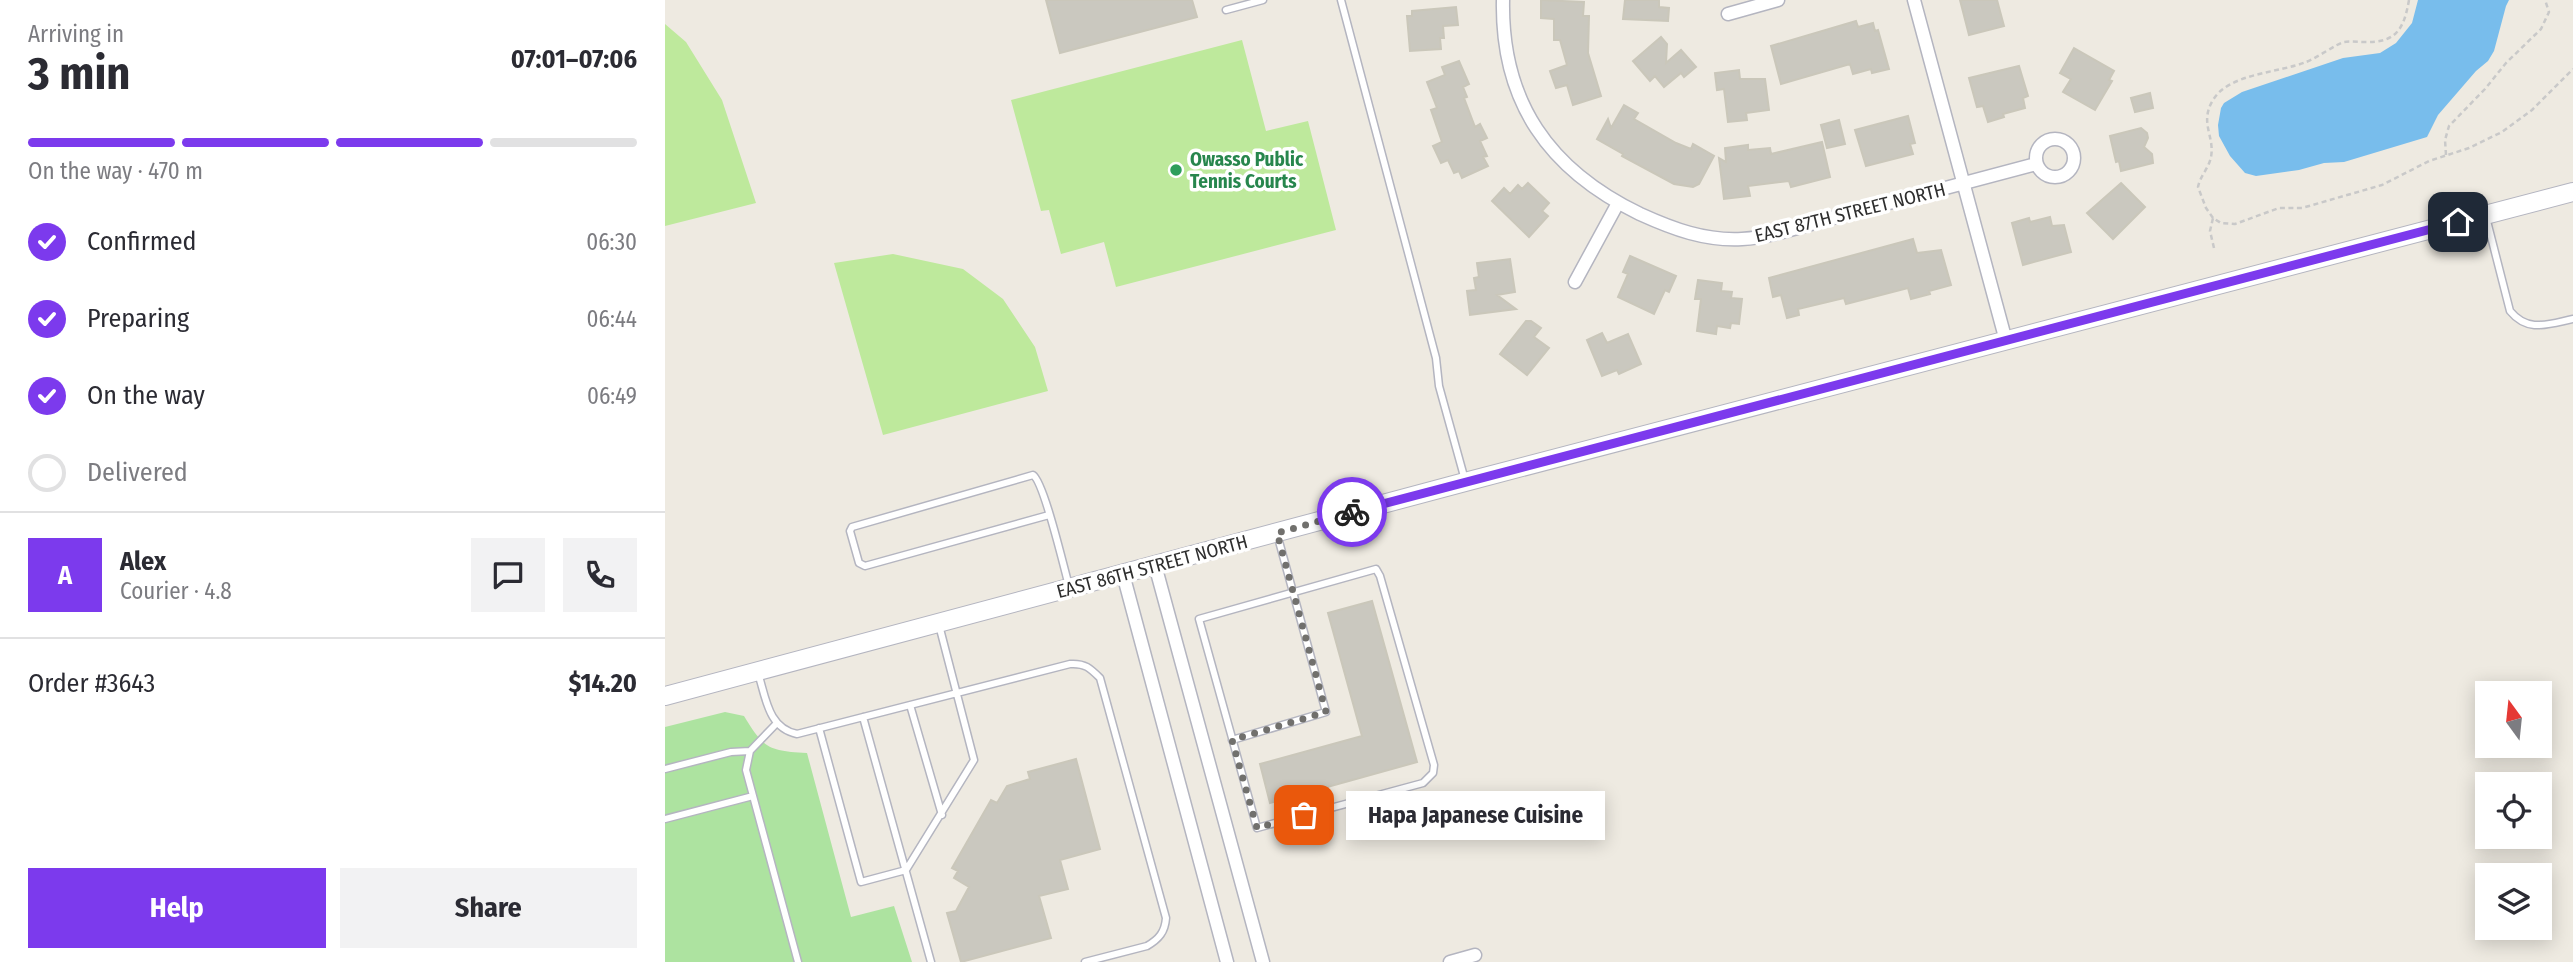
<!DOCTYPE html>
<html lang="en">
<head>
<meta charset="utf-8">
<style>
  body { margin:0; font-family:"Fira Sans Condensed",sans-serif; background:#f2f2f3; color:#2b2b33; height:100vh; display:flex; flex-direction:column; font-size:26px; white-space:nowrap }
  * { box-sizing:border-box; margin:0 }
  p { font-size:23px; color:#7c7c81 }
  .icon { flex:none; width:38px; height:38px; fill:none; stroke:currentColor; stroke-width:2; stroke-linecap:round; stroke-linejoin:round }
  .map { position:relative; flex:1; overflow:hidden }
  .side { display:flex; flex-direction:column; background:#fff; width:665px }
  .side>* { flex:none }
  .needle { width:46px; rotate:345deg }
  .tools { position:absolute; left:1810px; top:681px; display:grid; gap:14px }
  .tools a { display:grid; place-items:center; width:77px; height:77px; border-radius:0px; background:#fff; box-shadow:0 4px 18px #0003; font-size:35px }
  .pin { position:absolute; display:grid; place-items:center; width:60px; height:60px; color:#fff; margin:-30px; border-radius:14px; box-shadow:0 4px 10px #0006 }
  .courier { position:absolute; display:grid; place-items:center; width:70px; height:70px; margin:-35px; border:5px solid #7c3aed; border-radius:50%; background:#fff; color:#222; box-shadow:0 2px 9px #0007 }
  .bubble { position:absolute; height:49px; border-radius:0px; background:#fff; box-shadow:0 4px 18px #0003; font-size:23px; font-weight:700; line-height:49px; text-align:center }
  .summary em { font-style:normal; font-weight:700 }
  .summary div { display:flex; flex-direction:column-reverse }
  .summary { display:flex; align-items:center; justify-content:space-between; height:119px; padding:0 28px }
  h1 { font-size:46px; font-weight:700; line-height:52px }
  .bar { display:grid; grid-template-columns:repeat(4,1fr); gap:10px 7px; align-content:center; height:84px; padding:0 28px }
  .bar i { height:9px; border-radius:5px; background:#e1e1e2 }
  .bar .selected { background:#7c3aed }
  .bar p { grid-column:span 4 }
  .line { display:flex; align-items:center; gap:18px; padding:0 28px; border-top:2px solid #e1e1e2 }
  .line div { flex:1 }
  .round { display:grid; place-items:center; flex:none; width:74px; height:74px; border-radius:0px; background:#f2f2f3 }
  ol { padding:0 28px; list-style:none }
  li { display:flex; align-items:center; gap:21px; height:77px }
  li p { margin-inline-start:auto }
  li .icon { padding:7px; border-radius:50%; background:#7c3aed; color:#fff; stroke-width:4 }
  li:last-child { color:#7c7c81 }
  li i { width:38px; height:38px; border:4px solid #e1e1e2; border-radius:50% }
  .button { display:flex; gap:14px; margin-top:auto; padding:14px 28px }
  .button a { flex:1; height:80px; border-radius:0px; background:#7c3aed; color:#fff; font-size:28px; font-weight:700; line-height:80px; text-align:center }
  .button a+a { background:#f2f2f3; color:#2b2b33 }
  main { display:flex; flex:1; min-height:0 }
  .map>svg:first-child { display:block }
  .green { fill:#ade3a0 }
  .pitch { fill:#bee99c }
  .water { fill:#78bdec }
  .building { fill:#cac8bf; stroke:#cac7ba; stroke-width:2 }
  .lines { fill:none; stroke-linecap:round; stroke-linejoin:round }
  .service-casing { stroke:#b4b5c0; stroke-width:9 }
  .minor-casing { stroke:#b4b5c0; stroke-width:15 }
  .secondary-casing { stroke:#b4b5c0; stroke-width:20 }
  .path { stroke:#c9c9c9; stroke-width:2.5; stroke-dasharray:5 3.5; stroke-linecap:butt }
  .service { stroke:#fff; stroke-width:6 }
  .minor { stroke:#fff; stroke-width:12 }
  .secondary { stroke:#fff; stroke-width:18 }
  .done { stroke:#71706d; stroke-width:7; stroke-dasharray:0 12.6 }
  .route { stroke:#7c3aed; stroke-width:9 }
  .leisure-dot { fill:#2e9e5b; stroke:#fff; stroke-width:2.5 }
  .labels { text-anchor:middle; stroke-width:7; stroke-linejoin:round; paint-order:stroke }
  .leisure-label { font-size:19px; font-weight:bold; fill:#27864d; stroke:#fff; text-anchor:start }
  .street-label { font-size:19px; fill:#2e2e2e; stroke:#fff }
</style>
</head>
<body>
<main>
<section class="side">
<div class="summary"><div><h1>3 min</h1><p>Arriving in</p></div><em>07:01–07:06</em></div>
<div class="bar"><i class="selected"></i><i class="selected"></i><i class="selected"></i><i></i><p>On the way · 470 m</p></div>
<ol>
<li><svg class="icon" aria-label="check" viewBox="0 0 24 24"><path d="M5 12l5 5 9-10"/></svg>Confirmed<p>06:30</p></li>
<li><svg class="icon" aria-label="check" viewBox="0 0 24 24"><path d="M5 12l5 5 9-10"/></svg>Preparing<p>06:44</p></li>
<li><svg class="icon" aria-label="check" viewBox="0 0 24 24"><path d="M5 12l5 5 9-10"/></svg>On the way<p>06:49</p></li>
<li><i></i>Delivered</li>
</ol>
<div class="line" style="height:126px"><b class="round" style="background:#7c3aed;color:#fff">A</b><div><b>Alex</b><p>Courier · 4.8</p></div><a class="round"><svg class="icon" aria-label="chat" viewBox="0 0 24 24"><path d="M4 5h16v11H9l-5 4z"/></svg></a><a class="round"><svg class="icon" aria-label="phone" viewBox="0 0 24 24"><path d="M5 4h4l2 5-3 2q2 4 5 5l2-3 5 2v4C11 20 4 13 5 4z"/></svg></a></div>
<div class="line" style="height:91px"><div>Order #3643</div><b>$14.20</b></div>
<div class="button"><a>Help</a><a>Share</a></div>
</section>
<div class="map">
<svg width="1908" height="962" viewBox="0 0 1908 962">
  <rect width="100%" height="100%" fill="#eeeae1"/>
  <!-- green -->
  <path class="green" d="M60,712L79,716C99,749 104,751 142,753L186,917L229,906L247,962H0V727Z"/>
  <!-- pitch -->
  <path class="pitch" d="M0,24L21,42L57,100L91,203L0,226Z
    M577,40L601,131L643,121L671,230L451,287L439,242L396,254L384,210L376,211L346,100Z
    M228,254L298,269L338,299L370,347L383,391L218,435L169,263Z"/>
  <!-- water -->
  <path class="water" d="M1753,0H1844L1841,6L1829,51L1823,61L1811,71L1773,115L1762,137L1679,162L1659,163L1634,170L1591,176L1580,173L1565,156L1554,136L1553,125L1556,108L1559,103L1577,92L1678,58L1715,53L1731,43L1747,23Z"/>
  <!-- building -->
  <path class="building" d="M381,0H527L532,17L395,53Z
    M876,0L919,2L918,16H924L923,53L936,96L908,105L902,85L891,88L885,71L902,65L895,40H889V19L876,18Z
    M960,0H994V7L1004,8L1003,21L958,19Z
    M1295,0H1332L1339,26L1304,35Z
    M791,7L793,25L778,26L779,38H775L776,49L745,51L742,16H747V11Z
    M1191,21L1193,27L1208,23L1210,31L1213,30L1224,69L1207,73L1206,69L1188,74L1185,64L1116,84L1106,46Z
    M996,37L1002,44L1001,63L1016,50L1031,67L1019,77L1016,73L999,87L990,76L985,81L968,61Z
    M1409,48L1449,71L1444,80L1447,81L1430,110L1398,92L1406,79L1395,73Z
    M794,61L804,84L798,87L802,97L799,98L810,127L815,124L822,138L815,141L822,156L818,157L823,166L797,178L794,171L789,173L783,160L776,163L768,146L777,142L766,110L772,108L762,82L780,75L777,67Z
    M1354,66L1363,96L1358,98L1360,108L1338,114L1339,117L1323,122L1318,106L1312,107L1304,78Z
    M1074,70L1075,79H1100L1104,110L1081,113L1082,120L1063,122L1059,89L1052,90L1050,73Z
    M1485,93L1488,108L1470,112L1466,98Z
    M959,105L973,113L969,119L1011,143L1026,149L1028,144L1049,156L1034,184L1028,187L1009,184L957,156L958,154L932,139L943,119L946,128Z
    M1243,116L1250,143L1245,144L1248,154L1201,166L1190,130Z
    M1174,120L1180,144L1162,148L1156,125Z
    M1476,128L1482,133L1483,138L1479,147L1487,154L1488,163L1456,171L1454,161L1451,162L1445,136Z
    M1157,142L1165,177L1126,187L1124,181L1083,186L1085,196L1059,199L1054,158L1061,162L1060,148L1083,145V150L1105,148L1106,154Z
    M863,183L884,203L877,211L883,216L864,237L827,201L839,188L845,194L853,185L857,189Z
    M1456,183L1480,207L1448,239L1422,213Z
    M1385,217L1387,226L1399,225L1406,252L1358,265L1347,223L1364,218L1365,222Z
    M1248,239L1252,253L1276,250L1286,285L1264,291L1265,294L1246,299L1243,288L1181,304L1179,298L1133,309L1134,315L1122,318L1116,295L1108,297L1104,278Z
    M965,256L1011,276L1004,292L1000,290L989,314L953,297L963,274L958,272Z
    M845,259L850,292L832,295L851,309L805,315L802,291L811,290L809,278L814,277L812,263Z
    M1033,280L1057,283L1056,291L1067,292L1066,298L1077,299L1074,324L1066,323L1065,328L1052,326L1051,334L1032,331L1036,299H1030Z
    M861,321H866L876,328L869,337L884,348L862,375L835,354Z
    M937,333L942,343L963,334L976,364L954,374L952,370L937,376L922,340Z
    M707,601L752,762L605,803L595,764L697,736L663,613Z
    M411,759L435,849L395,860L403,889L374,896L386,938L296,962L282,913L291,911L304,887L289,878L293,871L287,868L326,800L332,803L342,786L365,779L363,772Z"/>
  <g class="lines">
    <defs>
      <path id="service" d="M676,0L771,358L774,386L800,480
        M561,10L598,0
        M1821,217L1845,311C1863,333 1883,324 1908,319
        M384,515L200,566L194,563L185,531L187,527L368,475C379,482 399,568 404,586
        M711,569L715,576L769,765L768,773L758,783L592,828L534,619Z
        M93,673C101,698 103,728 132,734L405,664C420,663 425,668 435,678L501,918C500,932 494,939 482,946L420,962
        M245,705L277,815
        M198,717L266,962
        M111,724L85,751L81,770L133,962
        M154,728L196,882L241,870L309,760L274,625
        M567,740L661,712L612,534
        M0,769L66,752L85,751
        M0,819L88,796"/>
      <path id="minor" d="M838,0C836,102 884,170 975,214C1008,229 1040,241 1077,239C1110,237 1143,224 1175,216C1241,199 1306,181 1371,164
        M1249,0L1341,341
        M1063,14L1113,0
        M1371 158a19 19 0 1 1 38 0a19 19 0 1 1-38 0Z
        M910,282L953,203
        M490,565L598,962
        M458,574L562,962
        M785,962L810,955"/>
      <path id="secondary" d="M0,696L800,482L1908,192"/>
    </defs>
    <!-- service casing -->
    <use href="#service" class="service-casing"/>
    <!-- minor casing -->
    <use href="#minor" class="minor-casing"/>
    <!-- secondary casing -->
    <use href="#secondary" class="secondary-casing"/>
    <!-- path -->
    <path class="path" d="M1781,155L1780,140L1784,126L1820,89L1841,63L1876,29L1884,12L1880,0
      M1548,218L1541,208L1533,187C1535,176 1544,168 1546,157C1550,136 1534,123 1548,100C1564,73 1614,73 1641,62C1652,58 1671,44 1679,42C1686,41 1693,42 1700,42C1731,43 1739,29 1744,0
      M1549,248L1545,231L1548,218L1556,223L1570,224L1614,208H1637L1717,185L1764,161L1804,148L1837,132L1867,110L1908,69"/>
    <!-- service -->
    <use href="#service" class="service"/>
    <!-- minor -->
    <use href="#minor" class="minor"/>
    <!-- secondary -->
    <use href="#secondary" class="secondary"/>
  </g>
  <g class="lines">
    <!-- done -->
    <path class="done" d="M639,815L592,828L567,740L661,712L612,533L687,512"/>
    <!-- route -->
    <path class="route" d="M687,512L1793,222"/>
  </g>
  <!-- markers -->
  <circle class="leisure-dot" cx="511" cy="170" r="7"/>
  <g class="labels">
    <!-- leisure labels -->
    <g class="leisure-label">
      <text x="525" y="166">Owasso Public<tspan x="525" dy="22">Tennis Courts</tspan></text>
    </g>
    <!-- street labels -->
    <g class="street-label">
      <text transform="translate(1185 212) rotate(-14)" y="7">EAST 87TH STREET NORTH</text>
      <text transform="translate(487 566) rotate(-15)" y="7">EAST 86TH STREET NORTH</text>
    </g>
  </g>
</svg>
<div class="tools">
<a><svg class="needle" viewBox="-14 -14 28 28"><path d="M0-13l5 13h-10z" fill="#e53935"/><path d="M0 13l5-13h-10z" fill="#7c7c81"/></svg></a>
<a><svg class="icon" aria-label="locate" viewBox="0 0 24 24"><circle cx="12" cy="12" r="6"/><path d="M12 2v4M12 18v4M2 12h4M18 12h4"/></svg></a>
<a><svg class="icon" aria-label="layers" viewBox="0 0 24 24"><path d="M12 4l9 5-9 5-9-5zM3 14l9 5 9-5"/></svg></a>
</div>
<div class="pin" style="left:639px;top:815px;background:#ea580c"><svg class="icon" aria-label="bag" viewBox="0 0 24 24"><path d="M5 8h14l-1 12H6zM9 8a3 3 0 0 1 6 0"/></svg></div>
<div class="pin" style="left:1793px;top:222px;background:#1f2937"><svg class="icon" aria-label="home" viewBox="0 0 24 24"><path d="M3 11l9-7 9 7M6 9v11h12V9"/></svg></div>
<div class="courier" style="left:687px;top:512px"><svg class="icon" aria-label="bike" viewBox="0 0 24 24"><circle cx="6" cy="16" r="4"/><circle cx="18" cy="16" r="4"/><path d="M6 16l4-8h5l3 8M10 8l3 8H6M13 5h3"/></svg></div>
<div class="bubble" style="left:681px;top:791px;width:259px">Hapa Japanese Cuisine</div>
</div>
</main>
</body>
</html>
